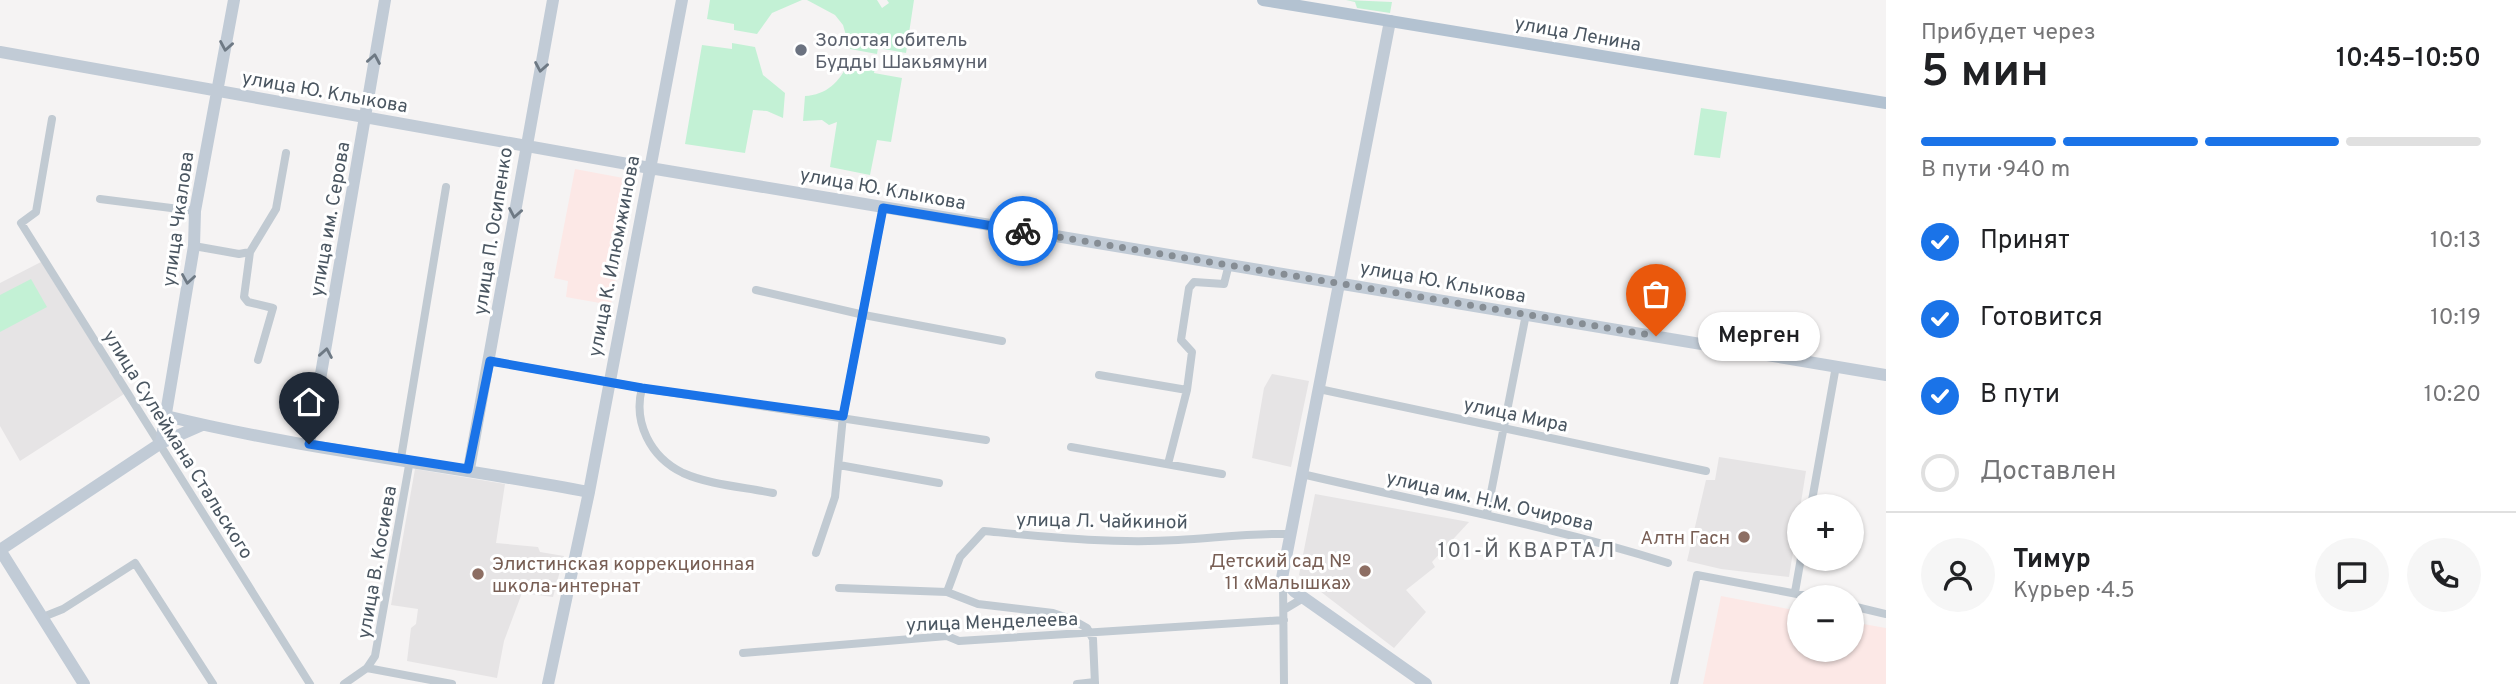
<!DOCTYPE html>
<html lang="ru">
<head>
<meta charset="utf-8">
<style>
  body { margin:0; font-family:Overpass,sans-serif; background:#f6f6f6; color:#202124; height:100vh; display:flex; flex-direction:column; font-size:26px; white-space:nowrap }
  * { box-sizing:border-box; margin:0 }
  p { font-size:23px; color:#757577 }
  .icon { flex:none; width:38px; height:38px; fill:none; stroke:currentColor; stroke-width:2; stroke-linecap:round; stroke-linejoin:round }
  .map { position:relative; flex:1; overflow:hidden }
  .drawer { display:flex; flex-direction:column; background:#fff; width:630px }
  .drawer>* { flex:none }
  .tools { position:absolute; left:1787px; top:494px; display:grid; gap:14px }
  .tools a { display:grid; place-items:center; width:77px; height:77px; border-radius:50%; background:#fff; box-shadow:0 2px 5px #0004; font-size:35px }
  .pin { position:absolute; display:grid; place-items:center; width:60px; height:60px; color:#fff; margin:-72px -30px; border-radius:50% 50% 50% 0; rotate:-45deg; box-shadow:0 0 7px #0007 }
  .pin .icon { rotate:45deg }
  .courier { position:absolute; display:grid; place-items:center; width:70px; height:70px; margin:-35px; border:5px solid #1a73e8; border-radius:50%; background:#fff; color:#222; box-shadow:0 2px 9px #0007 }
  .bubble { position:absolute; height:49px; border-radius:24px; background:#fff; box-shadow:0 2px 5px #0004; font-size:23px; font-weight:600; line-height:49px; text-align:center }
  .overview em { font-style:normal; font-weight:600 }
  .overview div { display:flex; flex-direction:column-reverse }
  .overview { display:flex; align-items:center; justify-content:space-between; height:119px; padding:0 35px }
  h1 { font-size:46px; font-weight:600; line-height:52px }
  .bar { display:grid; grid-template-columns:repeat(4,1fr); gap:10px 7px; align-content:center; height:84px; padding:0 35px }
  .bar i { height:9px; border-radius:5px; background:#e0e0e0 }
  .bar .active { background:#1a73e8 }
  .bar p { grid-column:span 4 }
  .line { display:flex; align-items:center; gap:18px; padding:0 35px; border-top:2px solid #e0e0e0 }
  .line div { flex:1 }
  .round { display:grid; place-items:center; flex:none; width:74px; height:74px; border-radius:37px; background:#f6f6f6 }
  ol { padding:0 35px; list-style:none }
  li { display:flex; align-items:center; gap:21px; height:77px }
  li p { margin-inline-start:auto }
  li .icon { padding:7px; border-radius:50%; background:#1a73e8; color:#fff; stroke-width:4 }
  li:last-child { color:#757577 }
  li i { width:38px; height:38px; border:4px solid #e0e0e0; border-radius:50% }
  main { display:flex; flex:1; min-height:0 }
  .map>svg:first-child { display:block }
  .education { fill:#e6e4e5 }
  .medical { fill:#fce8e6 }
  .green { fill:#c3f1d5 }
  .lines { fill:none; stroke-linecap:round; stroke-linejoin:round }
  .street { stroke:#c1cad2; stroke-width:8 }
  .secondary { stroke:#c1cbd6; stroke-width:12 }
  .primary { stroke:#b3c2d1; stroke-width:12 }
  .oneway { stroke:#6e7984 }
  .done { stroke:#868d94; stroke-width:7; stroke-dasharray:0 12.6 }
  .route { stroke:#1a73e8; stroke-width:9 }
  .worship-dot { fill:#6b7280; stroke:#fff; stroke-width:2.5 }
  .education-dot { fill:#8d6e63; stroke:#fff; stroke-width:2.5 }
  .labels { text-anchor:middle; stroke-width:6; stroke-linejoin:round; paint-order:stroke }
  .street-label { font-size:19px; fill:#4a5661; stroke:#fff }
  .worship-label { font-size:19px; fill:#5b616d; stroke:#fff; text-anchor:start }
  .education-label { font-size:19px; fill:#785e54; stroke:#fff; text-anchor:end }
  .neighbourhood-label { font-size:21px; letter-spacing:2px; fill:#5f6368; stroke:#fff }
</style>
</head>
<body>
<main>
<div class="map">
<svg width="1886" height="684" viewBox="0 0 1886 684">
  <rect width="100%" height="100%" fill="#f5f3f3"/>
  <!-- education -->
  <path class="education" d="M41,262L124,394L20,461L0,426V283Z
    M1272,374L1309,381L1291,467L1252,458L1264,388Z
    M1719,457L1806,471L1789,577L1721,569L1687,561L1706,480H1715Z
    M415,469L505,484L496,543L538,547L540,552L564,556L553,597L522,593L504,641L497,678L407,661L411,628L416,624L418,609L391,605Z
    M1315,494L1469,522L1432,562L1435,567L1406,590L1426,612L1394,648L1299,575Z"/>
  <!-- medical -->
  <path class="medical" d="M575,169L634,180L611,305L566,297L568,281L554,278Z
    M1721,596L1799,611V649H1852V622L1886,628V684H1703Z"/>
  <!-- green -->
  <path class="green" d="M710,0H802L772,13L757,34L734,30V24L707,19Z
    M807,0H877L882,8L889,3L887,0H914L906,53L878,48L877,54L850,49L843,25L835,15Z
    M1346,0L1392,2L1390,13L1357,8L1355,2Z
    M732,43L755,47L763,75L785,93L783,118L767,111L753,110L745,153L685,144L702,45L732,49Z
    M848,63L875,68L874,73L902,78L891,142L877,140L870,175L830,167L837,122L829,125L822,120L803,121L805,96C826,95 840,82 848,63Z
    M1701,108L1727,112L1720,158L1694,155Z
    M31,279L47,307L0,332V295Z"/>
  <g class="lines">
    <!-- street -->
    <path class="street" d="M52,119L36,212L21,223L310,684
      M100,199L195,211
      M194,246L239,254L250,252
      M756,290L864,315L1002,341
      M258,360L273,308L248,302L244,297L250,252L276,209L286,153
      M490,361L642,388L986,440
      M1099,375L1187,390
      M642,388C633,422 650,457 683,473C710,485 744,487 773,493
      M1319,389L1706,471
      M1071,447L1222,474
      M401,458L446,187
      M1168,464L1187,390L1192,352L1181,340L1189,288L1194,282L1224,284L1229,264
      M839,465L939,483
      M1302,474C1425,503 1548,525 1668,563
      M1811,506L1836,366
      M1487,513L1526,314
      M816,553L835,497L843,416L883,208
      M1283,581L1284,684
      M839,588L947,592L978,604L1053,613L1071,619L1087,628L1093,639L1095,684
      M947,592L960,557L984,531C1048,537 1113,544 1178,540C1216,538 1252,533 1291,534
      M1795,592L1801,558
      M1852,606L1886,614
      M1285,609L1305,597
      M43,617L63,609L135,563L213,684
      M743,653L947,636L959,641L1284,620
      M367,668L452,684
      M344,684L367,668L375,656L410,460
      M1077,684L1095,682
      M1674,684L1697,575L1813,597"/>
    <!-- secondary -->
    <path class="secondary" d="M1390,21L1282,578L1294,591L1426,684
      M0,52L650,168L1886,375
      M166,416C305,450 448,465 589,492
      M161,443L194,246L195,211L234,0
      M309,444L385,0
      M469,469L553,0
      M0,550L161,443L202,425
      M0,550L84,684
      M548,684L589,492L682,0"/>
    <!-- primary -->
    <path class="primary" d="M1263,0L1886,103"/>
  </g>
  <!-- one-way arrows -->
  <defs><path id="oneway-chevron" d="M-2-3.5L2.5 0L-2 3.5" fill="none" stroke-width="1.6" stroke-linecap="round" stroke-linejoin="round" transform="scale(1.75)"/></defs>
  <g class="oneway">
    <use href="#oneway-chevron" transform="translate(226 46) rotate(100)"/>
    <use href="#oneway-chevron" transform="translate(374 59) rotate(-80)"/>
    <use href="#oneway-chevron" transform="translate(541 67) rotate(100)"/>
    <use href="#oneway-chevron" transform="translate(515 213) rotate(100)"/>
    <use href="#oneway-chevron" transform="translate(188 279) rotate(99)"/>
    <use href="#oneway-chevron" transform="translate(326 353) rotate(-80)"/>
  </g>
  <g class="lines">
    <!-- done -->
    <path class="done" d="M1023,231L1656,336"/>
    <!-- route -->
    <path class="route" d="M309,444L468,469L490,361L642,388L843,416L883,208L1023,231"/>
  </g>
  <!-- markers -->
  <circle class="worship-dot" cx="801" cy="50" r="7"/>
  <g class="education-dot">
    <circle cx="1744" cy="537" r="7"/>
    <circle cx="1365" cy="571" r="7"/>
    <circle cx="478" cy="574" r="7"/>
  </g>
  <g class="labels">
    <!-- street labels -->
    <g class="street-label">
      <text transform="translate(1578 33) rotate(10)" y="7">улица Ленина</text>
      <text transform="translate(325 91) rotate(10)" y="7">улица Ю. Клыкова</text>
      <text transform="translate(883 188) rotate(10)" y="7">улица Ю. Клыкова</text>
      <text transform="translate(177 219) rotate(-82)" y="7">улица Чкалова</text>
      <text transform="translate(329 219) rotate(-80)" y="7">улица им. Серова</text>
      <text transform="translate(492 231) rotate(-81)" y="7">улица П. Осипенко</text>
      <text transform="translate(613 256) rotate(-79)" y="7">улица К. Илюмжинова</text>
      <text transform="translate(1443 281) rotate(10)" y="7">улица Ю. Клыкова</text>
      <text transform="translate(1516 414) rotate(12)" y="7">улица Мира</text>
      <text transform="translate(179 444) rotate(58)" y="7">улица Сулеймана Стальского</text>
      <text transform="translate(1490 500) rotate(13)" y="7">улица им. Н.М. Очирова</text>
      <text transform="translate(1102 520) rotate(1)" y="7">улица Л. Чайкиной</text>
      <text transform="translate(376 562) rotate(-80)" y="7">улица В. Косиева</text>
      <text transform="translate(992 621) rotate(-2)" y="7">улица Менделеева</text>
    </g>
    <!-- worship labels -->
    <g class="worship-label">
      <text x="815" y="46">Золотая обитель<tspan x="815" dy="22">Будды Шакьямуни</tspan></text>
    </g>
    <!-- education labels -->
    <g class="education-label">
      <text x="1730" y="544">Алтн Гасн</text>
      <text x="1351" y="567">Детский сад №<tspan x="1351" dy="22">11 «Малышка»</tspan></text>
      <text x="492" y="570" text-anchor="start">Элистинская коррекционная<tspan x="492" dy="22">школа-интернат</tspan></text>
    </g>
    <!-- neighbourhood labels -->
    <g class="neighbourhood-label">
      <text x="1527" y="557">101-Й КВАРТАЛ</text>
    </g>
  </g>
</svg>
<div class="tools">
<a>+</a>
<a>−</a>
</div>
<div class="pin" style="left:1656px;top:336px;background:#ea580c"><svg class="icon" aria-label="bag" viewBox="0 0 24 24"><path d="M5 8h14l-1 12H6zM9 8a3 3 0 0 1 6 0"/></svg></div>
<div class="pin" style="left:309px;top:444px;background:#1f2937"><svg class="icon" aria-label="home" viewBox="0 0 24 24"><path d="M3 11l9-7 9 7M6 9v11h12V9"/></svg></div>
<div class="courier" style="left:1023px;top:231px"><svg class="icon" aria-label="bike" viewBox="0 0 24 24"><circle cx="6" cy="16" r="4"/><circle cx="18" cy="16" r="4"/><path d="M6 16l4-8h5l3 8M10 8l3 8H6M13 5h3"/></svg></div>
<div class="bubble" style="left:1698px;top:312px;width:122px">Мерген</div>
</div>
<section class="drawer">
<div class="overview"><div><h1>5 мин</h1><p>Прибудет через</p></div><em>10:45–10:50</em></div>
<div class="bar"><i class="active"></i><i class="active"></i><i class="active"></i><i></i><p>В пути · 940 m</p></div>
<ol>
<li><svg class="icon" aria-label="check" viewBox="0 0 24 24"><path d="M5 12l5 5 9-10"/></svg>Принят<p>10:13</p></li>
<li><svg class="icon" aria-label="check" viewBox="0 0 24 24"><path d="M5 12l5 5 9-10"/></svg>Готовится<p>10:19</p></li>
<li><svg class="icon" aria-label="check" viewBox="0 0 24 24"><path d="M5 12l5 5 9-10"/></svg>В пути<p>10:20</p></li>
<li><i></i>Доставлен</li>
</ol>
<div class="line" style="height:126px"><a class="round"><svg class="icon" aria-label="person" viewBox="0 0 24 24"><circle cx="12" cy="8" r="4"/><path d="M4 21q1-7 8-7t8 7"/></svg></a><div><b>Тимур</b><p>Курьер · 4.5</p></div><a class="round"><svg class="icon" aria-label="chat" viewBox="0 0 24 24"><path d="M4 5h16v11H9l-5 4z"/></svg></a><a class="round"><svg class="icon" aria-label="phone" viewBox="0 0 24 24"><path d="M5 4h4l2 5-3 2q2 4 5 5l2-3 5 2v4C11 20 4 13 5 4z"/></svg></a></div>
</section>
</main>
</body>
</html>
